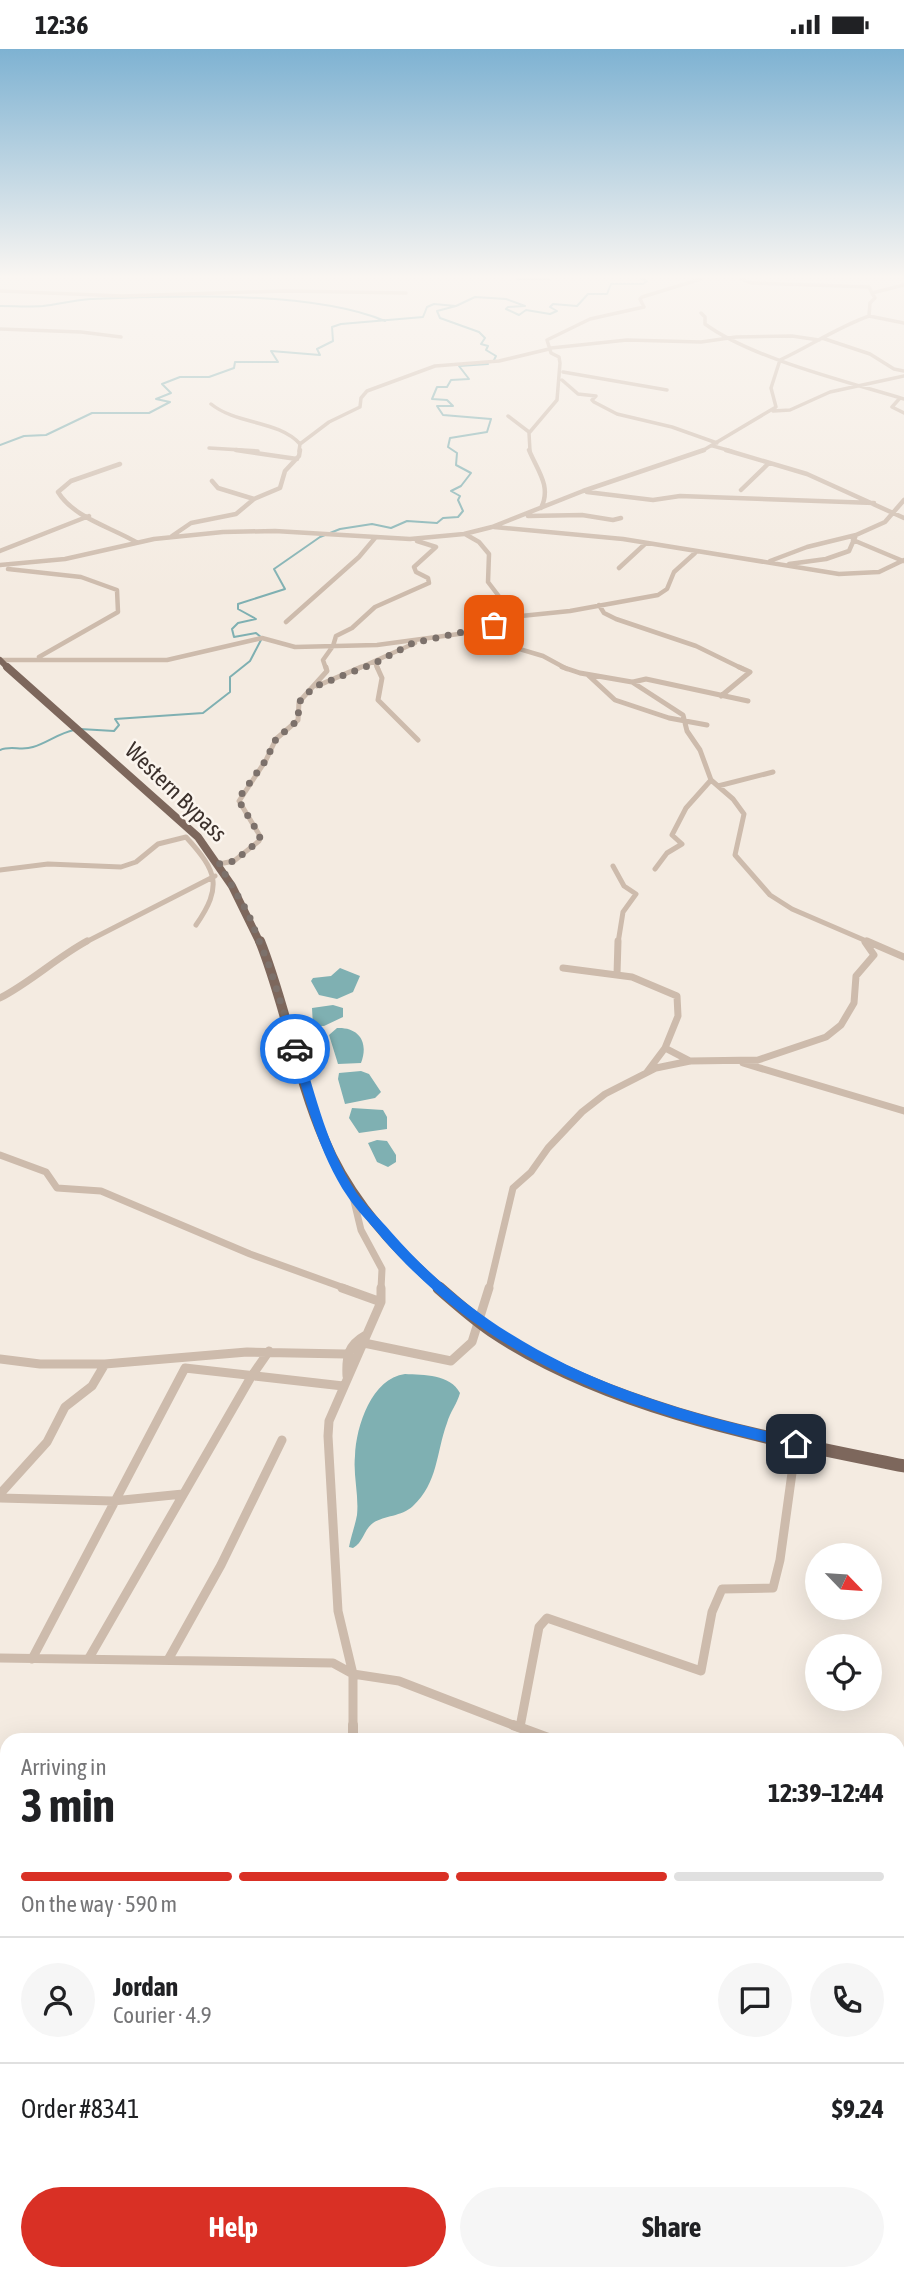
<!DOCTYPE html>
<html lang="en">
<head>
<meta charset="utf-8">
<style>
  body { margin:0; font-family:"Asap Condensed",sans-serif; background:#f6f6f6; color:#202124; height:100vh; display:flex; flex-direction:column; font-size:26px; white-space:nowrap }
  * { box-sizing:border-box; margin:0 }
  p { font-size:23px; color:#757577 }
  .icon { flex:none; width:38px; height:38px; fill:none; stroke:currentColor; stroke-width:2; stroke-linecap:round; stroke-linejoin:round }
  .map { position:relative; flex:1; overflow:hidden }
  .drawer { position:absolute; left:0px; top:1684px; width:905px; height:548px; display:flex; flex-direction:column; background:#fff; border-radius:21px 21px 0 0; box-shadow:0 7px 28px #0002 }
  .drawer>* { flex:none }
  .needle { width:46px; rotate:115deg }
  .buttons { position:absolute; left:805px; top:1494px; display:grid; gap:14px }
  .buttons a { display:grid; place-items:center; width:77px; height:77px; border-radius:50%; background:#fff; box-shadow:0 7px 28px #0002; font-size:35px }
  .pin { position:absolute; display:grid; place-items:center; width:60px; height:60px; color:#fff; margin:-30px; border-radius:14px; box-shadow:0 4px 10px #0006 }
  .courier { position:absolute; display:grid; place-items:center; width:70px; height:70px; margin:-35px; border:5px solid #1a73e8; border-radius:50%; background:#fff; color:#222; box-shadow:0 2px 9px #0007 }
  .overview em { font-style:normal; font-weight:700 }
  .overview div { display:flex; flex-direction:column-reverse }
  .overview { display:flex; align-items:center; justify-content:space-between; height:119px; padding:0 21px }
  h1 { font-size:46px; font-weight:700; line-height:52px }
  .bar { display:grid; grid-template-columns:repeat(4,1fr); gap:10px 7px; align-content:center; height:84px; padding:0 21px }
  .bar i { height:9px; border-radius:5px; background:#e0e0e0 }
  .bar .current { background:#d93025 }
  .bar p { grid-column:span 4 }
  .line { display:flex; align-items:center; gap:18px; padding:0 21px; border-top:2px solid #e0e0e0 }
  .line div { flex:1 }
  .round { display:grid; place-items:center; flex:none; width:74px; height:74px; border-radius:37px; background:#f6f6f6 }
  .primary-button { display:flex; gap:14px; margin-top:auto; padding:14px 21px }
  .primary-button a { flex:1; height:80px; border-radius:42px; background:#d93025; color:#fff; font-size:28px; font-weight:700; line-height:80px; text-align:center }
  .primary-button a+a { background:#f6f6f6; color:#202124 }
  .status { display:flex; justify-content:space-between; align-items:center; height:49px; padding:0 35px; background:#fff; direction:ltr }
  .status svg { height:19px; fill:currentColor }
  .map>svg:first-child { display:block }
  .water { fill:#7fb0b2 }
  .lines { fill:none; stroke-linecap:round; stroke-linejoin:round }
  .stream { stroke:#7fb0b2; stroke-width:2 }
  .street-far5 { stroke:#cdbbac; stroke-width:3.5 }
  .street-far4 { stroke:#cdbbac; stroke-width:4.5 }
  .street-far3 { stroke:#cdbbac; stroke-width:5 }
  .street-far2 { stroke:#cdbbac; stroke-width:7 }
  .street-far1 { stroke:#cdbbac; stroke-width:9 }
  .street { stroke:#cdbbac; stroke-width:10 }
  .primary-far3 { stroke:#7d675c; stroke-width:6 }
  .primary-far2 { stroke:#7d675c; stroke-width:8 }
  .primary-far1 { stroke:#7d675c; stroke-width:10 }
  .primary { stroke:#7d675c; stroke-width:13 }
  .route { fill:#1a73e8 }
  .done { stroke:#7c716b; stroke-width:7; stroke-dasharray:0 12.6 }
  .labels { text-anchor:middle; stroke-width:5; stroke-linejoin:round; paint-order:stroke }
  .street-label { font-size:23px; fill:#3b302b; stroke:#fbf5ee }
</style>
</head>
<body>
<div class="status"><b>12:36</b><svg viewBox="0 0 49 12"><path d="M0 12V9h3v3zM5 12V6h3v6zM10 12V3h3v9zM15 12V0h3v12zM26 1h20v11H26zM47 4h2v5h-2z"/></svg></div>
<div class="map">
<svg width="904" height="2230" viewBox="0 0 904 2230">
  <rect width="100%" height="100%" fill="#f4ebe1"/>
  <!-- water -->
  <path class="water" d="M340,919L360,927L353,943L337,950L319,946L311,932L313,929L331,927Z
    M333,956L343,959V968L324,977H313L312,959Z
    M337,979C359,978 369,993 361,1014L338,1015L329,986Z
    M361,1022L369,1025L381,1043L375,1049L345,1055L338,1030L339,1024Z
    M352,1059L383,1061L387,1068V1080L359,1084L349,1069Z
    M377,1091L387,1092L396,1106V1113L388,1118L377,1113L368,1094Z
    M405,1325C424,1326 450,1325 460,1344C457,1355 450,1363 447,1374C436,1404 438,1434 413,1457C401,1468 385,1466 373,1474C364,1480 363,1494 353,1499L349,1498C351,1487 355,1477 357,1466C359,1446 353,1426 355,1407C356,1377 372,1329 405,1325Z"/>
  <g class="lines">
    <!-- stream -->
    <path class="stream" d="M517,230H549
      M0,257C14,257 29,258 43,257C59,255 75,251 91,250C173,247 311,241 385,272
      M456,257L437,262L440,269L479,283L485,289L481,295L488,297L486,301L496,307L494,311
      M0,396L24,387L46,386L92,364H149L170,353L156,350L171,344L162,335L180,328H209L234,319L235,313H278L271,302L320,306L317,300L333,292L332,278L341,275L423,268L427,258L434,255L456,257L475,248L506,250L525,257L508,258L506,260L519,266L526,261L550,265L557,262L550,258L553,255L577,257L588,245H607L611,235H643L647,232L641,230
      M80,680L114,682L119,676L115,670L203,664L230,643V628L250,612L262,589L256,584L234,588L232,580L238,574L256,570L238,560V555L285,540L274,520L320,488L340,480L372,475L391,479L407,472L437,474L443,469L458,468L463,462L458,451L460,447L451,442L461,437L471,424L456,416L457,404L448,398L450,389L487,383L491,370L443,366L437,357H453L447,351L432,350L437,338H447L451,331L469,330L459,317L488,315
      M0,701C11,696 21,702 33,698C47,694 59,684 74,681"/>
    <!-- street-far5 -->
    <path class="street-far5" d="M741,230L751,234L869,238L872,244
      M0,242L122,247L284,242L406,244
      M701,264L705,268V275C751,309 848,333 904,350
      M869,267L904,274
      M0,280L81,283L121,288
      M822,289L870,305L894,320L904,322
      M551,299L627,291L701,293L736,288L792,287L819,291
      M563,323L667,341
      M562,331L578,345L596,347L592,351L594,353L617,365L672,378L717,394
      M900,349L892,358L904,364
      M211,355C237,376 278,371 300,395
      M773,362L790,361L830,343L904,327
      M508,367L529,383
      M713,397L731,402
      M209,399L258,402
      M299,402L300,395L329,373L360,358L361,349L367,342L435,317L499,312L549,300
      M530,402L529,384L557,351L560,314L559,308L551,304L547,291L590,270L644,258L640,250L642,248L701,230
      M702,402L776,358L771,339L780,311C810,297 838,278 869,267L870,254L875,249L872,244L904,236"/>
    <!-- street-far4 -->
    <path class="street-far4" d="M236,401L297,410
      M529,401C537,421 552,437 541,459
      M726,401L807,425L904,469
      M120,415L71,432L58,443C74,469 111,478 136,493
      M212,432L218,439L254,450
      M741,441L769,414
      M587,443L653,451L680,447L874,454
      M528,467L582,466L613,471L621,469
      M494,478L623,490L839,525L879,523L904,511
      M465,485L479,493L489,505L488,533L501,550L508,571
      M172,487L191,474L236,465L254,450L280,439L285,422L299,407L300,401
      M853,491L903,512
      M0,502L89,467
      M770,512L807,498L856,486
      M789,515L826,510L849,502L856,486L885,473L904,451
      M0,516L65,510L154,490L223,483L275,482L410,490L464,485L492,478L583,442L704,401
      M619,519L646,494
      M8,520L81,528L117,541L118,563L39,608
      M599,556L604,564L616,570L696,597L743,620
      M286,573L359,508L375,489
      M466,584L543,607L567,620
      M0,611H167L262,589L295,598L377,596L466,584L521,567L570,562L658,546L667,540L674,523L695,504
      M375,613L378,620
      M326,620L323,611L333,597L336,587L352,579L375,558L429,534L428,529L416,523L414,518L436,498L417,492
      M357,620L415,594"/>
    <!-- street-far3 -->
    <path class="street-far3" d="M377,618L382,629L378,651L418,691
      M562,618L580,624L632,633L683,666L687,682L700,701L711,731L733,750L744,765L735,806L770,846L792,860L871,894
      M588,626L615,651L669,669L707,676
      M633,633L646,630L748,652
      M317,637L361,618
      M721,647L750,623L739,618
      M718,737L773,723
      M219,815L234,812L259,792L260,787L239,752L266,711L276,690L298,671L299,653L327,622L326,618
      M613,817L624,837L636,845L623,863L618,894
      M655,820L667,804L682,795L672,786L686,759L711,731
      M0,821L48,815L121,818L136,813L158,795L186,788C217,822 223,837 196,876
      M84,894L215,827"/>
    <!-- street-far2 -->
    <path class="street-far2" d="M867,892L904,908
      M563,919L632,928L677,947L678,967L665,999L690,1012
      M617,925L618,892
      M0,949C31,933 56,909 87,892
      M743,1014L904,1062
      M647,1023L665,999
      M0,1106L46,1123L57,1139L101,1142L250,1205L347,1240
      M353,1148L361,1181L382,1220L381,1240
      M489,1240L513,1139L531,1123L548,1099L582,1063L605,1045L656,1019L690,1012L758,1011L826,988L841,976L854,954L856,927L874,906L865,893"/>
    <!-- street-far1 -->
    <path class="street-far1" d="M342,1239L381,1253
      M364,1294L451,1312L472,1293L489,1239
      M0,1310L40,1315H105L247,1303L345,1305
      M347,1327C346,1307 348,1296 366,1286
      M0,1445L47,1393L65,1358L92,1337L105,1315
      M0,1449L113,1452L183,1445
      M0,1609L333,1614L353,1625L399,1632L518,1678
      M89,1609L251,1328L269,1302
      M32,1610L185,1319L343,1337
      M168,1611L221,1516L282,1391
      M353,1678V1625L338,1562L328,1387L329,1372L381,1253V1239
      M520,1678L539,1578L547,1569L701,1622L712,1563L722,1540L773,1539L780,1511L796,1395"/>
    <!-- street -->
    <path class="street" d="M353,1676V1690
      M513,1676L551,1690
      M904,1754L901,1758L904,1772
      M898,1939H904
      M0,2157L7,2152"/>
    <!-- primary-far3 -->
    <path class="primary-far3" d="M0,611L9,620"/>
    <!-- primary-far2 -->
    <path class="primary-far2" d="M7,618L198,788L232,837L260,894"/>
    <!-- primary-far1 -->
    <path class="primary-far1" d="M260,892C286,957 297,1028 324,1090C349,1150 392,1198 441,1240"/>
    <!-- primary -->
    <path class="primary" d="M439,1239C456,1254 473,1269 492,1282C610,1361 767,1389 904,1417"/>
  </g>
  <!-- sky -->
  <linearGradient id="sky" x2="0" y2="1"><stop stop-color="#7eb2d2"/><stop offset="0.42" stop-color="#faf6f2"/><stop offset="1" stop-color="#faf6f2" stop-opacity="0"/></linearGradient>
  <rect width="904" height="542" fill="url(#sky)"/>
  <!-- route -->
  <path class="route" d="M295,996L301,1000C316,1048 328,1100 356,1143C366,1157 380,1170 391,1183C500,1308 638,1354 796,1389L802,1395L800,1399L796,1400C634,1364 494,1318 382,1189C371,1175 357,1162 348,1148C318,1104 306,1050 290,1000Z"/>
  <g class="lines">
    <!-- done -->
    <path class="done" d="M295,1000L270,919L248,864L219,815L234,812L259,792L260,787L239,752L241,746L266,711L276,690L298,671L299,653L314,638L375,614L413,594L494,576"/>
  </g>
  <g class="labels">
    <!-- street labels -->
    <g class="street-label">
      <text transform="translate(176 743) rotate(44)" y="8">Western Bypass</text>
    </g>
  </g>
</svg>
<div class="buttons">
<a><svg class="needle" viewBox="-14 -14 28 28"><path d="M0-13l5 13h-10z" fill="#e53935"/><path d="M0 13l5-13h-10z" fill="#757577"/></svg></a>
<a><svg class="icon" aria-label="locate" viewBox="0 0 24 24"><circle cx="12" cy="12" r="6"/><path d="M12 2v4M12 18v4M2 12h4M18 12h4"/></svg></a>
</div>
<div class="pin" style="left:494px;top:576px;background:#ea580c"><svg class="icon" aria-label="bag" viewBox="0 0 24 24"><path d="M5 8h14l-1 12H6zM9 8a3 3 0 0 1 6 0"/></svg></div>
<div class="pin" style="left:796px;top:1395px;background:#1f2937"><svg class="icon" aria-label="home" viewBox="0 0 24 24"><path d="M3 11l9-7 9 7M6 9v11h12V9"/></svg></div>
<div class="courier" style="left:295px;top:1000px"><svg class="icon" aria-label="car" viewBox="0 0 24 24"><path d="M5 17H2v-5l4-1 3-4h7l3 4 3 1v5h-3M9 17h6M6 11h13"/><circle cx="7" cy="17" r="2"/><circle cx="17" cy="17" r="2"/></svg></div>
<section class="drawer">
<div class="overview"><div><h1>3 min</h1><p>Arriving in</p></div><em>12:39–12:44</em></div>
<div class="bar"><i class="current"></i><i class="current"></i><i class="current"></i><i></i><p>On the way · 590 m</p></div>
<div class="line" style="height:126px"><a class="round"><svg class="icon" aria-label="person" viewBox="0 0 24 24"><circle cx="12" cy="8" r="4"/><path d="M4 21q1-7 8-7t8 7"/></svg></a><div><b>Jordan</b><p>Courier · 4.9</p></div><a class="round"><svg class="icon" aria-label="chat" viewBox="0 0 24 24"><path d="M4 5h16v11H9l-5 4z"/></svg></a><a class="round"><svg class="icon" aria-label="phone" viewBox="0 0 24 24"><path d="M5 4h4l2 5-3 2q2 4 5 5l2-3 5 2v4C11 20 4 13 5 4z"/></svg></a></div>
<div class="line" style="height:91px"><div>Order #8341</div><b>$9.24</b></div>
<div class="primary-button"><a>Help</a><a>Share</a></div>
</section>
</div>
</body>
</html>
